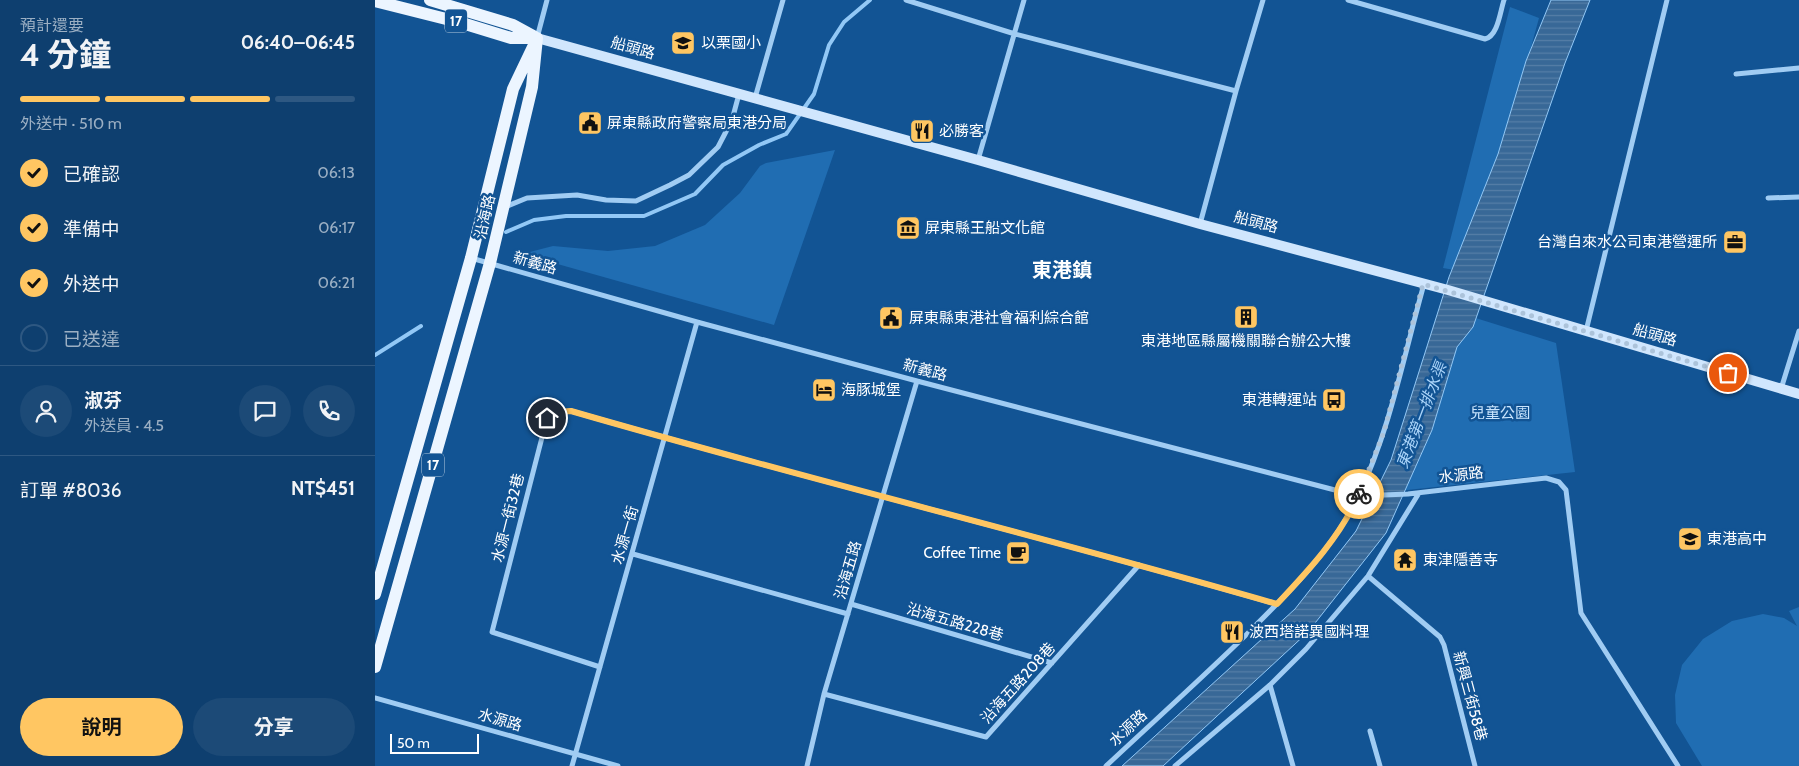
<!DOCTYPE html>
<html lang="zh-TW">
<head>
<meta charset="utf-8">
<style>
  body { margin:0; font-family:Cabin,"Noto Sans TC",sans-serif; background:#1c4a77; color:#f1f3f6; height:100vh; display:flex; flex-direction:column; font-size:19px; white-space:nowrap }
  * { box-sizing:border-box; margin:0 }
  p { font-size:16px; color:#9bafc3 }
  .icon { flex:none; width:28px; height:28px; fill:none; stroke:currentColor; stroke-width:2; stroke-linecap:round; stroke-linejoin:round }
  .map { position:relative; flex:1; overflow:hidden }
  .side { display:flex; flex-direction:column; background:#0e3f6f; width:375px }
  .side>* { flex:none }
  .scale { position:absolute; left:15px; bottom:12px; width:89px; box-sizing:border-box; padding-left:5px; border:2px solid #fff; border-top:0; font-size:14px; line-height:18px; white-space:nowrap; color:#fff; -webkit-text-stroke:4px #125494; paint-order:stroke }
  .pin { position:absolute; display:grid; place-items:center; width:42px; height:42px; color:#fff; margin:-21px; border:2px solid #fff; border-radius:50%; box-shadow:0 1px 5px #0007 }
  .courier { position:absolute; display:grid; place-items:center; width:50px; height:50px; margin:-25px; border:4px solid #ffc662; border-radius:50%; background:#fff; color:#222; box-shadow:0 1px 6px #0007 }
  .head em { font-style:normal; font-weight:700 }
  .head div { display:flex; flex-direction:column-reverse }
  .head { display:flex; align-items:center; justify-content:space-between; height:85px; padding:0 20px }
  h1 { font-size:32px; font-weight:700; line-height:38px }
  .bar { display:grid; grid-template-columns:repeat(4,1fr); gap:8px 5px; align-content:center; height:60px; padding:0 20px }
  .bar i { height:6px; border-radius:4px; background:#2e5882 }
  .bar .active { background:#ffc662 }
  .bar p { grid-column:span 4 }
  .line { display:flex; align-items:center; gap:12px; padding:0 20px; border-top:1px solid #2e5882 }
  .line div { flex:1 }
  .round { display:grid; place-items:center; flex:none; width:52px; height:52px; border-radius:26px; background:#1c4a77 }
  ol { padding:0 20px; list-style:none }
  li { display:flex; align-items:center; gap:15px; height:55px }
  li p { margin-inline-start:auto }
  li .icon { padding:5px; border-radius:50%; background:#ffc662; color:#111; stroke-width:4 }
  li:last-child { color:#9bafc3 }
  li i { width:28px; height:28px; border:2px solid #2e5882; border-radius:50% }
  .button { display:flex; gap:10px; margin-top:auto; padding:10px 20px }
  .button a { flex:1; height:58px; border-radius:30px; background:#ffc662; color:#111; font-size:20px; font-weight:700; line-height:58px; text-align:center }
  .button a+a { background:#1c4a77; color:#f1f3f6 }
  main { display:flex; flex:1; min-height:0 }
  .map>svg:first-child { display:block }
  .green { fill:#206db2 }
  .water { fill:url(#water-rules); stroke:#92c8f6 }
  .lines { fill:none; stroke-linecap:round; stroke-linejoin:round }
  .stream { stroke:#92c8f6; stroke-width:4 }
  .minor { stroke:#a0ccf3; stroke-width:5 }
  .secondary { stroke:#d0e6fd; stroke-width:10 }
  .primary { stroke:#ecf5ff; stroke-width:12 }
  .done { stroke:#acc3da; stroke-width:5; stroke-dasharray:0 9 }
  .route { stroke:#ffc662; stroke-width:6 }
  .labels { text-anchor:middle; stroke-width:5; stroke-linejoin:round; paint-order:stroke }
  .shield { fill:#125494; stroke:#b8ccdf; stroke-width:1 }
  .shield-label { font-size:14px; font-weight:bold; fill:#fff }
  .poi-label { font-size:15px; fill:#fff; stroke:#125494; text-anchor:start }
  .street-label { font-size:15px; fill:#fff; stroke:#125494 }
  .park-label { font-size:15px; fill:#c8e4fd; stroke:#125494 }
  .water-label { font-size:16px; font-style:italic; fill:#acd5fa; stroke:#125494 }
  .district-label { font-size:20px; font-weight:bold; fill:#fff; stroke:#125494 }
</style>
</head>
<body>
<main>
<section class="side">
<div class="head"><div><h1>4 分鐘</h1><p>預計還要</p></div><em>06:40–06:45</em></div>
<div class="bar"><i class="active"></i><i class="active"></i><i class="active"></i><i></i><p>外送中 · 510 m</p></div>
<ol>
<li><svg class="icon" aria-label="check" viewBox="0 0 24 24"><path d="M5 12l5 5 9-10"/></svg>已確認<p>06:13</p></li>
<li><svg class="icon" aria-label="check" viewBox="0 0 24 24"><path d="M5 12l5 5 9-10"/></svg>準備中<p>06:17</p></li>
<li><svg class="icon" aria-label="check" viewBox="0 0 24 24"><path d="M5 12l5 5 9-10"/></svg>外送中<p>06:21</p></li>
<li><i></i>已送達</li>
</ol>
<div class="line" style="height:90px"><a class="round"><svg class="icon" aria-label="person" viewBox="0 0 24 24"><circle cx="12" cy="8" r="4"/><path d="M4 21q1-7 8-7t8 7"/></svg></a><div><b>淑芬</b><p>外送員 · 4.5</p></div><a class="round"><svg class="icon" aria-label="chat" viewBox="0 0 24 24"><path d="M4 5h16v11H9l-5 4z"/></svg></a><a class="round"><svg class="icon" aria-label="phone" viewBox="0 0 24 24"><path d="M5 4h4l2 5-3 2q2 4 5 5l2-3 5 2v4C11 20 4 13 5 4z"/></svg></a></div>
<div class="line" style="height:65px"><div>訂單 #8036</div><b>NT$451</b></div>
<div class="button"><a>說明</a><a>分享</a></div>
</section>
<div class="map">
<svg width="1424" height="766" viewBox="0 0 1424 766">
  <defs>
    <pattern id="water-rules" width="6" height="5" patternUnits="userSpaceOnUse" patternTransform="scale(1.25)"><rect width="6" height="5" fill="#386897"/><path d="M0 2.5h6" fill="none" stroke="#567fa7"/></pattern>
  </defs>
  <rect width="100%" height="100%" fill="#125494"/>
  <!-- green -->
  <path class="green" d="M1135,7L1164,18L1123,167L1080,270L1068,268Z
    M460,150L399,325L147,254L178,246L233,251L280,246L330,225L365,193L385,166L391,163Z
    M1091,315L1181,343L1200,472L1023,491Z
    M1424,607V766H1327L1301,723L1300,695L1307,665L1328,639L1357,621L1388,614L1409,618L1422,626L1414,611Z"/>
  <!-- water -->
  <path class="water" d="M1176,0H1215L1190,63L1098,327L1082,347L1057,430L1011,533L933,632L788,766H747L920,609L981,531L1016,460L1074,277L1123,154L1151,61Z"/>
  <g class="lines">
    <!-- stream -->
    <path class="stream" d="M131,232L159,220L191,216H269L320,194L348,165L384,145L411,134L439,94L454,45L469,22L495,0
      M0,355L46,326"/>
    <!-- minor -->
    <path class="minor" d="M531,0L640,34L861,91
      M973,0L1110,39C1123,36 1125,12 1129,0
      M162,38L172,0
      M1361,74L1424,68
      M380,98L408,0
      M603,160L649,0
      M1393,198L1424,197
      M130,207L152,198L202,195L231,200L261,201L295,185L314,175L343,147L357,120L364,94
      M825,224L861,91L888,0
      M96,258L322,322L542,381L983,496L1033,494L1171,478L1184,482L1191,490L1206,613L1303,766
      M1211,331L1292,0
      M1406,389L1424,331
      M258,554L473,614
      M993,576L1065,637L1069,645L1100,766
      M476,604L677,663
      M225,667L117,632L172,418L183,412L196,411C430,479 667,536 901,604
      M895,685L918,766
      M449,694L611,737L764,565
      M0,698L243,766
      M995,731L1005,766
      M197,766L322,322
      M432,766L449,694L542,381
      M731,766C778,722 826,679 872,634C914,592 957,551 983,497C1015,430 1029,355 1049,284
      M800,766L895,685L931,649L993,576L1044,493"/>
    <!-- secondary -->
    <path class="secondary" d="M162,38L603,160L825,224L1073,290L1424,394"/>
    <!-- primary -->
    <path class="primary" d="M55,0L138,25L160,37
      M0,1L87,23L136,38H162
      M0,594L96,258L138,89L158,47
      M0,667L115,263L157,87L162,38"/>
  </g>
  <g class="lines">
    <!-- done -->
    <path class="done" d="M984,494L1009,432L1048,284L1353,373"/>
    <!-- route -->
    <path class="route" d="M172,418L183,412L196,411C430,479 667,536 902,604C933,571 966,536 984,494"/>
  </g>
  <!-- icons -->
  <defs>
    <symbol id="school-square" viewBox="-11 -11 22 22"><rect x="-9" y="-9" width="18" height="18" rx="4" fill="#ffc662" stroke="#125494"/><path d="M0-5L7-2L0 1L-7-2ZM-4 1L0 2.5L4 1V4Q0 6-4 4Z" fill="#111"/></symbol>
    <symbol id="civic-square" viewBox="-11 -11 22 22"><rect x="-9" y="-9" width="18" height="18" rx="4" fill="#ffc662" stroke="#125494"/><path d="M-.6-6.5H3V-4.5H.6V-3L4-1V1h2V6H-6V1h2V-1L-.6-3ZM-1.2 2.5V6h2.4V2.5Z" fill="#111"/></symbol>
    <symbol id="restaurant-square" viewBox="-11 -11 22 22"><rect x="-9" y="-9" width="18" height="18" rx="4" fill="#ffc662" stroke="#125494"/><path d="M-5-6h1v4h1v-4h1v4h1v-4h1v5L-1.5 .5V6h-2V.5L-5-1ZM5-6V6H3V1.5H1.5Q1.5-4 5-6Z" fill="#111"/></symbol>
    <symbol id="museum-square" viewBox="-11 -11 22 22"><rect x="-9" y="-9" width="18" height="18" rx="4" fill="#ffc662" stroke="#125494"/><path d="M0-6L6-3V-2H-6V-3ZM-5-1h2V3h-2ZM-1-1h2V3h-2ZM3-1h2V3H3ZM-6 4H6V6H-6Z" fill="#111"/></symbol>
    <symbol id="office-square" viewBox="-11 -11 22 22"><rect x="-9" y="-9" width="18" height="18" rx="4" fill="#ffc662" stroke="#125494"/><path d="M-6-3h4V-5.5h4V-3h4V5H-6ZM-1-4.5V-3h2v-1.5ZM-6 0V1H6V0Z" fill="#111"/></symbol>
    <symbol id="building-square" viewBox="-11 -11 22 22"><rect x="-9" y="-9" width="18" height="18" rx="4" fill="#ffc662" stroke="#125494"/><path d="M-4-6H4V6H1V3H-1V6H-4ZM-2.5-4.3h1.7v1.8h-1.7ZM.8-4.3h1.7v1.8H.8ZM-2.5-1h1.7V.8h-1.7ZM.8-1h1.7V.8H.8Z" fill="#111"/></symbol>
    <symbol id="hotel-square" viewBox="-11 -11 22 22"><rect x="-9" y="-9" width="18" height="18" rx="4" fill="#ffc662" stroke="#125494"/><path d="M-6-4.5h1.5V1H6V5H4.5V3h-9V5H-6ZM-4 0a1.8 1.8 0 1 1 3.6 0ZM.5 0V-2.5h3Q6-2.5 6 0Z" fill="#111"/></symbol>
    <symbol id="bus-square" viewBox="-11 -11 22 22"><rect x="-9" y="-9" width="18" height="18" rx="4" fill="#ffc662" stroke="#125494"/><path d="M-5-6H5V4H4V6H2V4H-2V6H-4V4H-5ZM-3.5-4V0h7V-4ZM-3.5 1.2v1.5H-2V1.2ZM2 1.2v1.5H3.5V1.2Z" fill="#111"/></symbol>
    <symbol id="cafe-square" viewBox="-11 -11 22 22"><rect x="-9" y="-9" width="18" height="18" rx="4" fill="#ffc662" stroke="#125494"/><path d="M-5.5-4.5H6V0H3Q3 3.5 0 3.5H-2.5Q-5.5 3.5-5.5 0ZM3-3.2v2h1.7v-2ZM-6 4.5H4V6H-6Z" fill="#111"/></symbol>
    <symbol id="temple-square" viewBox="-11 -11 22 22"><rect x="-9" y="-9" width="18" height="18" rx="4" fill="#ffc662" stroke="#125494"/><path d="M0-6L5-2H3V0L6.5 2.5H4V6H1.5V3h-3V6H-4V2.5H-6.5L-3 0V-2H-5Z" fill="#111"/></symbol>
  </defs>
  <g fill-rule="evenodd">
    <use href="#school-square" x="294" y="29" width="28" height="28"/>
    <use href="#civic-square" x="201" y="109" width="28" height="28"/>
    <use href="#restaurant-square" x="533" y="117" width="28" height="28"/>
    <use href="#museum-square" x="519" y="214" width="28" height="28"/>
    <use href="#office-square" x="1346" y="228" width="28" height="28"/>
    <use href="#building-square" x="857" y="303" width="28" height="28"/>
    <use href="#civic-square" x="502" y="304" width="28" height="28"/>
    <use href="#hotel-square" x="435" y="376" width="28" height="28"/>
    <use href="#bus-square" x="945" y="386" width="28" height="28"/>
    <use href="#school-square" x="1301" y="525" width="28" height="28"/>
    <use href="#cafe-square" x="629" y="539" width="28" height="28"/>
    <use href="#temple-square" x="1016" y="546" width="28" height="28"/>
    <use href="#restaurant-square" x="843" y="618" width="28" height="28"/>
  </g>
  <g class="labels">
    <!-- shield labels -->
    <g class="shield">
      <rect x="70" y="9.5" width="22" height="23" rx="4"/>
      <rect x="47" y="453.5" width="22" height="23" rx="4"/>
    </g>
    <g class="shield-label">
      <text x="81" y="26">17</text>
      <text x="58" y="470">17</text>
    </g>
    <!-- poi labels -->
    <g class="poi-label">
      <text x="326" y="48">以栗國小</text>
      <text x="232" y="128">屏東縣政府警察局東港分局</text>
      <text x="564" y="136">必勝客</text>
      <text x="550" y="233">屏東縣王船文化館</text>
      <text x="1342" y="247" text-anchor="end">台灣自來水公司東港營運所</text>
      <text x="534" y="323">屏東縣東港社會福利綜合館</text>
      <text x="871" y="346" text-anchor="middle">東港地區縣屬機關聯合辦公大樓</text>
      <text x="466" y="395">海豚城堡</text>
      <text x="942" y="405" text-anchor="end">東港轉運站</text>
      <text x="1332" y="544">東港高中</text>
      <text x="626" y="558" text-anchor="end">Coffee Time</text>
      <text x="1048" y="565">東津隱善寺</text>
      <text x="874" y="637">波西塔諾異國料理</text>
    </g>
    <!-- street labels -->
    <g class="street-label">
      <text transform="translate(258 48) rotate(16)" y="5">船頭路</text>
      <text transform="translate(110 217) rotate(-77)" y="5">沿海路</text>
      <text transform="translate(881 222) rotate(15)" y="5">船頭路</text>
      <text transform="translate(160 263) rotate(16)" y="5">新義路</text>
      <text transform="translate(1280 335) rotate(16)" y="5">船頭路</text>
      <text transform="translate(550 370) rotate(15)" y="5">新義路</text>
      <text transform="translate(1086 475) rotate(-7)" y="5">水源路</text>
      <text transform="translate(133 518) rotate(-76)" y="5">水源一街32巷</text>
      <text transform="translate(250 535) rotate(-74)" y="5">水源一街</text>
      <text transform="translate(473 570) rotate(-74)" y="5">沿海五路</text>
      <text transform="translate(580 622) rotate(16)" y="5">沿海五路228巷</text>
      <text transform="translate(643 683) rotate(-48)" y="5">沿海五路208巷</text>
      <text transform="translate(1095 696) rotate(75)" y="5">新興三街58巷</text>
      <text transform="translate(125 720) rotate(16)" y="5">水源路</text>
      <text transform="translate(753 728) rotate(-43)" y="5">水源路</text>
    </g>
    <!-- park labels -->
    <g class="park-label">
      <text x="1125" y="418">兒童公園</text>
    </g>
    <!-- water labels -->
    <g class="water-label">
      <text transform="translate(1046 415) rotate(-69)" y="6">東港第一排水渠</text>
    </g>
    <!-- district labels -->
    <g class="district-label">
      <text x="687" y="277">東港鎮</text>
    </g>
  </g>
</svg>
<div class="scale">50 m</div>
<div class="pin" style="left:1353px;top:373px;background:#ea580c"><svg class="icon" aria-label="bag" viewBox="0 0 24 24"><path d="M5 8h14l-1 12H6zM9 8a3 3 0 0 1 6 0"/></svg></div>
<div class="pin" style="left:172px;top:418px;background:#1f2937"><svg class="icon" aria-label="home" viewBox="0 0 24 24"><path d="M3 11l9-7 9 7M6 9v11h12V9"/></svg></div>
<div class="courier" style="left:984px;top:494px"><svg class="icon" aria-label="bike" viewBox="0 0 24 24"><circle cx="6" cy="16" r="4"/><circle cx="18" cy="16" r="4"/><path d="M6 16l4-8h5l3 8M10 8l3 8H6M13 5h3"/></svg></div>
</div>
</main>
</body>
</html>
